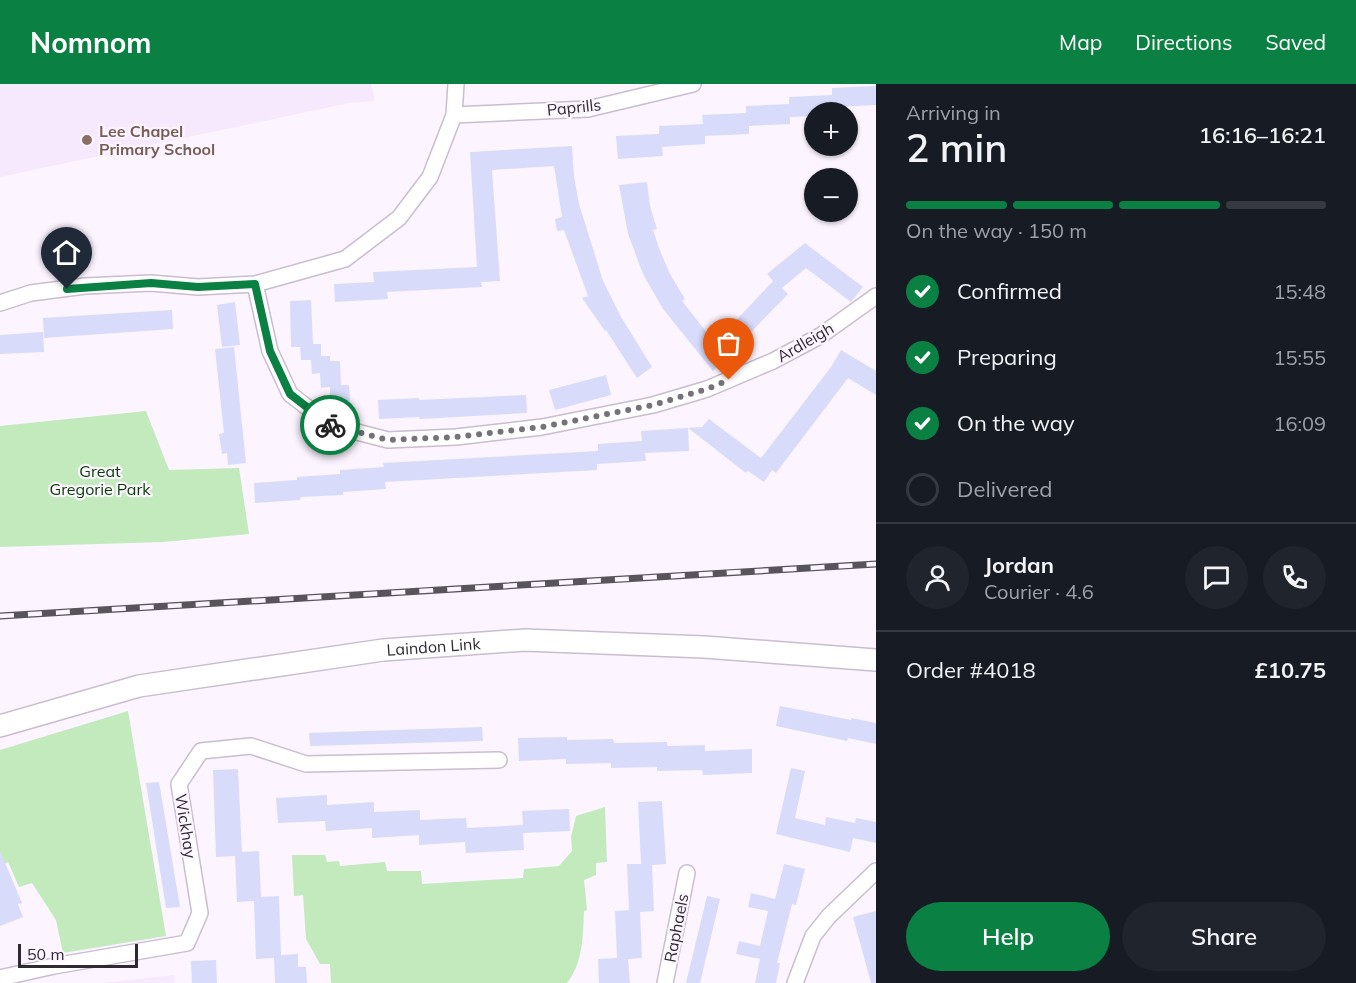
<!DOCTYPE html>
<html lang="en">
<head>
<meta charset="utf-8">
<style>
  body { margin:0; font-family:Mulish,sans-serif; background:#20242c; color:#f1f3f6; height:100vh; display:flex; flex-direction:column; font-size:22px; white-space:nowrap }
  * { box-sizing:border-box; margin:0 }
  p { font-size:20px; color:#9ea1a6 }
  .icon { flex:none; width:33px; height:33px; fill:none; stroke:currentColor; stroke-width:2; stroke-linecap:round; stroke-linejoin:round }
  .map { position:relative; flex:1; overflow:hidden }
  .panel { display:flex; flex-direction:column; background:#171b24; width:480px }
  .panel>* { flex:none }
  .buttons { position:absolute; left:804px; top:18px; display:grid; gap:12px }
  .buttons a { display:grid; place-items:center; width:54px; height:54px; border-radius:50%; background:#171b24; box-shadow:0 2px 4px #0004; font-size:30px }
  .scale { position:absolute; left:18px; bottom:15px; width:120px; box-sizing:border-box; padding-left:6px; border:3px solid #2f2a31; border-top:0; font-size:16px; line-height:21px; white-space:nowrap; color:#2f2a31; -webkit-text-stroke:4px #fcf4ff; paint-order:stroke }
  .pin { position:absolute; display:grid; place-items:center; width:51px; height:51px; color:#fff; margin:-62px -26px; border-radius:50% 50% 50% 0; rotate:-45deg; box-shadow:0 0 6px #0007 }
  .pin .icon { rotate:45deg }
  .courier { position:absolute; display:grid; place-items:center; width:60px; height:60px; margin:-30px; border:4px solid #0b8043; border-radius:50%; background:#fff; color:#222; box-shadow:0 2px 8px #0007 }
  .overview em { font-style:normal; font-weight:600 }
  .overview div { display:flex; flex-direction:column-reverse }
  .overview { display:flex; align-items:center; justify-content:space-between; height:102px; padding:0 30px }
  h1 { font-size:39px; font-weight:600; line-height:45px }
  .bar { display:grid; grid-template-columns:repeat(4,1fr); gap:9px 6px; align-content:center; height:72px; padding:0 30px }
  .bar i { height:8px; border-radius:4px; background:#363941 }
  .bar .active { background:#0b8043 }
  .bar p { grid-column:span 4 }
  .line { display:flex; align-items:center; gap:15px; padding:0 30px; border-top:2px solid #363941 }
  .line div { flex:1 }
  .round { display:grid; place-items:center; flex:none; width:63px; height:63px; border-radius:32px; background:#20242c }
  ol { padding:0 30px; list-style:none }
  li { display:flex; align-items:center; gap:18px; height:66px }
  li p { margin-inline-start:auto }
  li .icon { padding:6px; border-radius:50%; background:#0b8043; color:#fff; stroke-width:4 }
  li:last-child { color:#9ea1a6 }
  li i { width:33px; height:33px; border:3px solid #363941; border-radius:50% }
  .action { display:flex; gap:12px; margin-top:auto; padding:12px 30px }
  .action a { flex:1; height:69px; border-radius:36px; background:#0b8043; color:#fff; font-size:24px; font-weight:600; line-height:69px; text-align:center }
  .action a+a { background:#20242c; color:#f1f3f6 }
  header { display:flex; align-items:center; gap:36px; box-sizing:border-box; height:84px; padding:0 30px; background:#0b8043; color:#fff }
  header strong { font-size:28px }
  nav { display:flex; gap:33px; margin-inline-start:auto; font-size:21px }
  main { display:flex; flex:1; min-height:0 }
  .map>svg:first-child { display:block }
  .built { fill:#f7e9fd }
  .green { fill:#c2eabc }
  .building { fill:#d8dbf9 }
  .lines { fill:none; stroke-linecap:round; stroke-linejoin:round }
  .street-casing { stroke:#c9bdce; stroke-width:18 }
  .secondary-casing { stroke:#c9bdce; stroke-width:24 }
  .street { stroke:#fff; stroke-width:15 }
  .secondary { stroke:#fff; stroke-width:21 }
  .rail-casing { stroke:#59545b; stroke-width:7 }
  .rail { stroke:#fcf4ff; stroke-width:4.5; stroke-dasharray:14; stroke-linecap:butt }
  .done { stroke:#777179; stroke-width:6; stroke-dasharray:0 10.8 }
  .route { stroke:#0b8043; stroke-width:8 }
  .education-dot { fill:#8d6e63; stroke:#fcf4ff; stroke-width:2 }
  .labels { text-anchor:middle; stroke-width:4.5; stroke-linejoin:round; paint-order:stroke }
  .street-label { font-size:16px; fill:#2f2a31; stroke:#fcf4ff }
  .education-label { font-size:16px; font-weight:bold; fill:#785e54; stroke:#fcf4ff; text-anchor:start }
  .park-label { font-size:16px; fill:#063e00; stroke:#fcf4ff }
</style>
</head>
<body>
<header>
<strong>Nomnom</strong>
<nav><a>Map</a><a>Directions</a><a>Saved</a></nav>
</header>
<main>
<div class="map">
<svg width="876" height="899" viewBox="0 0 876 899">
  <rect width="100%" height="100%" fill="#fcf4ff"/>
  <!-- built -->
  <path class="built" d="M0,0H371L375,17L349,19L0,93Z
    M174,891L175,899H102Z"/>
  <!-- green -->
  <path class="green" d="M146,327L169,386L239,384L249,450L163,458L0,463V342Z
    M128,627L166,852L63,869L56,836L32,799L19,803L8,778L0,782V666Z
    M605,723L607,778L596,779V791L584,796L587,826L584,827C583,851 583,879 567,899H331L330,880H320L306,855L303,811L294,812L292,771H325L327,778L339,777L340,782L385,778L387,787H421L422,800L523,794L524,785L559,782L572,767L571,753L576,732Z"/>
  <!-- building -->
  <path class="building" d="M876,2V21L834,23V28H814V32L790,33V40L749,42V50L705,52V60L662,63L663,72L618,75L616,52L659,50V42L703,40L702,31L746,29V22L789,20V13L832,11V4Z
    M572,62L574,92L579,120L603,197L621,233L652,283L637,294L606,246L605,247L582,214L588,212L564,146L557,147L555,135L562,133L554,82L492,86L500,197L481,198L482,203L387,208L388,215L335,218L334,200L374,198L373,188L477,183L470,68Z
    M647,98L650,122L657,145L653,146L660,167L670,190L685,215L682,217L715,259L773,197L767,190L805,159L863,203L851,218L806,184L782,204L788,210L713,287L663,225L643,190L628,150L619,101Z
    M311,216L313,260H321V272H330V277H340L341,301H349L350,317L330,318V303L321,304L320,289L312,290L311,276H301L300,263H291L290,217Z
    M235,218L240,261L222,263L217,221Z
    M172,226L173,245L44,254L43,234Z
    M43,248L44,268L0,270V251Z
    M234,263L246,379L228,381L227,369L222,370L219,350L224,349L215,265Z
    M841,266L876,287V311L848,294L776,389L772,386L764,398L748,387L746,389L688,344L689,367L645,369L646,377L597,380V386L385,398L386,405L343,408V411L301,413L300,416L255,419L254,399L297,396V393L340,390V386L384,383L383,379L598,367V360L642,357L641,347L702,343L709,335L761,374L831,283Z
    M606,291L611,311L555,326L549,306Z
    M526,311L527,329L420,335L419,333L379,335L378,316L419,314V316Z
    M780,622L851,636V634L876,639V660L848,654L847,657L776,642Z
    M482,643L483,657L310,662L309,649Z
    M567,653V656L613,655L614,659L667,658V662L705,661V667L752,665V689L703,691L702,686L657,687V683L611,684V679L566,680V675L519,677L518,654Z
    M791,684L805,687L795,734L825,741L826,733L855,739L856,734L876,738V759L853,754L850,768L776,750Z
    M238,685L242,768L259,767L261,813L279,812L281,871L298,870V883H306L307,899H275L274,874L256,875L254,817L237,818L235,772L216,773L213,686Z
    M159,698L180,823L166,824L146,699Z
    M327,711V721L374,718V728L420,726V736L466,734L467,744L523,741L522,727L569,725L570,747L523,749L524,766L466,769L465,758L419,761V751L372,754V744L326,747L325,737L278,739L276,714Z
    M662,717L666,780L652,781L654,827L640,828L642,874L628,875L630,899H599L598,875L617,874L615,827L629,826L627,780H641L638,718Z
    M0,767L22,819L18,820L23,833L0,842Z
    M784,780L805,785L796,821L792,820L777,879H780L776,899H755L760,875L736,870L739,857L760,862L768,827L748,823L751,809L775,815Z
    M707,812L720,815L700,899H686Z
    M876,827V899H871L853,833Z
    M216,876L217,899H192L191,877Z"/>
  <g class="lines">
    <defs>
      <path id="street" d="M454,31L588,25L693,0
        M255,200L270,267L290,310L330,341L388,356L456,353L542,343L653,321L707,305L773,277L820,252L876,212
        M0,219L31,209L85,202L151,199L198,203L255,200L345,175L399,134L430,93L454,31L456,0
        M0,894L54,882L187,859L200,829L179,700L201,667L251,662L306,680L499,676
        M665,899L687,789
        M795,899L813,852L829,832L876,787"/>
      <g id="secondary">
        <path id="s1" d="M0,642L139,602L383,566L525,556L704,563L876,576"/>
      </g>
    </defs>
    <!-- street casing -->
    <use href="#street" class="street-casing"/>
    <!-- secondary casing -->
    <use href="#secondary" class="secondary-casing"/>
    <!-- street -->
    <use href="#street" class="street"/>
    <!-- secondary -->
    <use href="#secondary" class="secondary"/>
    <defs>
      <path id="rail" d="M0,532L876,480"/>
    </defs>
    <!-- rail casing -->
    <use href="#rail" class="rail-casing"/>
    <!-- rail -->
    <use href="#rail" class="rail"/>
  </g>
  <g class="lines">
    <!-- done -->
    <path class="done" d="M330,341L388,356L456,353L542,343L653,321L707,305L729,296"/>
    <!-- route -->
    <path class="route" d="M67,205L151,199L198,203L255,200L270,267L290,310L330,341"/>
  </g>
  <!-- markers -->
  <circle class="education-dot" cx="87" cy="56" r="6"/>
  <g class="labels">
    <!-- street labels -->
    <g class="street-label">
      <text transform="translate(574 23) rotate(-6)" y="6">Paprills</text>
      <text transform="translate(805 258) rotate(-30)" y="6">Ardleigh</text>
      <text dy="6" stroke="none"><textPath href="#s1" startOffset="442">Laindon Link</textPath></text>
      <text transform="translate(186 742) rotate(81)" y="6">Wickhay</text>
      <text transform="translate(676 844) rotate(-79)" y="6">Raphaels</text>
    </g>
    <!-- education labels -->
    <g class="education-label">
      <text x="99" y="53">Lee Chapel<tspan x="99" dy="18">Primary School</tspan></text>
    </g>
    <!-- park labels -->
    <g class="park-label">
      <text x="100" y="393">Great<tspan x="100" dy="18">Gregorie Park</tspan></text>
    </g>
  </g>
</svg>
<div class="buttons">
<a>+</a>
<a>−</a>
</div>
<div class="scale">50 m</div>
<div class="pin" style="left:729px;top:296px;background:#ea580c"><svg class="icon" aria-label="bag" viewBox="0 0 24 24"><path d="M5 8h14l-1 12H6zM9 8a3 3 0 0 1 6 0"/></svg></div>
<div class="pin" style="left:67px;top:205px;background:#1f2937"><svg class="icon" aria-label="home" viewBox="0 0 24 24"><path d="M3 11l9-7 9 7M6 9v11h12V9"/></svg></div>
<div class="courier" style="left:330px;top:341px"><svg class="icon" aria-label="bike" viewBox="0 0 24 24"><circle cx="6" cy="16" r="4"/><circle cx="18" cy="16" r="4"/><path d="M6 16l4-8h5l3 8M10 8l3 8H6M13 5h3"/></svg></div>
</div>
<section class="panel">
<div class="overview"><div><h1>2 min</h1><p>Arriving in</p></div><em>16:16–16:21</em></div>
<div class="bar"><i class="active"></i><i class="active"></i><i class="active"></i><i></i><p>On the way · 150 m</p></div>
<ol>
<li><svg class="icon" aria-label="check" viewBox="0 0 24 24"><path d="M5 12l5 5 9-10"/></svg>Confirmed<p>15:48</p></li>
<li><svg class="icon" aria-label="check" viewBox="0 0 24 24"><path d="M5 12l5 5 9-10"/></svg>Preparing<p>15:55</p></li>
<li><svg class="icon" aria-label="check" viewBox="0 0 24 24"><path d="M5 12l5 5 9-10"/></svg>On the way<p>16:09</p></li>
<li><i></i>Delivered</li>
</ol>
<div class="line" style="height:108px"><a class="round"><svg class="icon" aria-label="person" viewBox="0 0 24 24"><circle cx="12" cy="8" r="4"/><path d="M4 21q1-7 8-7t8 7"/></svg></a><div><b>Jordan</b><p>Courier · 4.6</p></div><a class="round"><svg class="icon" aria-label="chat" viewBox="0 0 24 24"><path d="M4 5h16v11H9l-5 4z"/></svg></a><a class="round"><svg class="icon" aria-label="phone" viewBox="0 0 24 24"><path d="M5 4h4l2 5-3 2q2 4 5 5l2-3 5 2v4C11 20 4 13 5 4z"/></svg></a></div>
<div class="line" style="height:78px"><div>Order #4018</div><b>£10.75</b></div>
<div class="action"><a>Help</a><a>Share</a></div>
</section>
</main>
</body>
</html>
